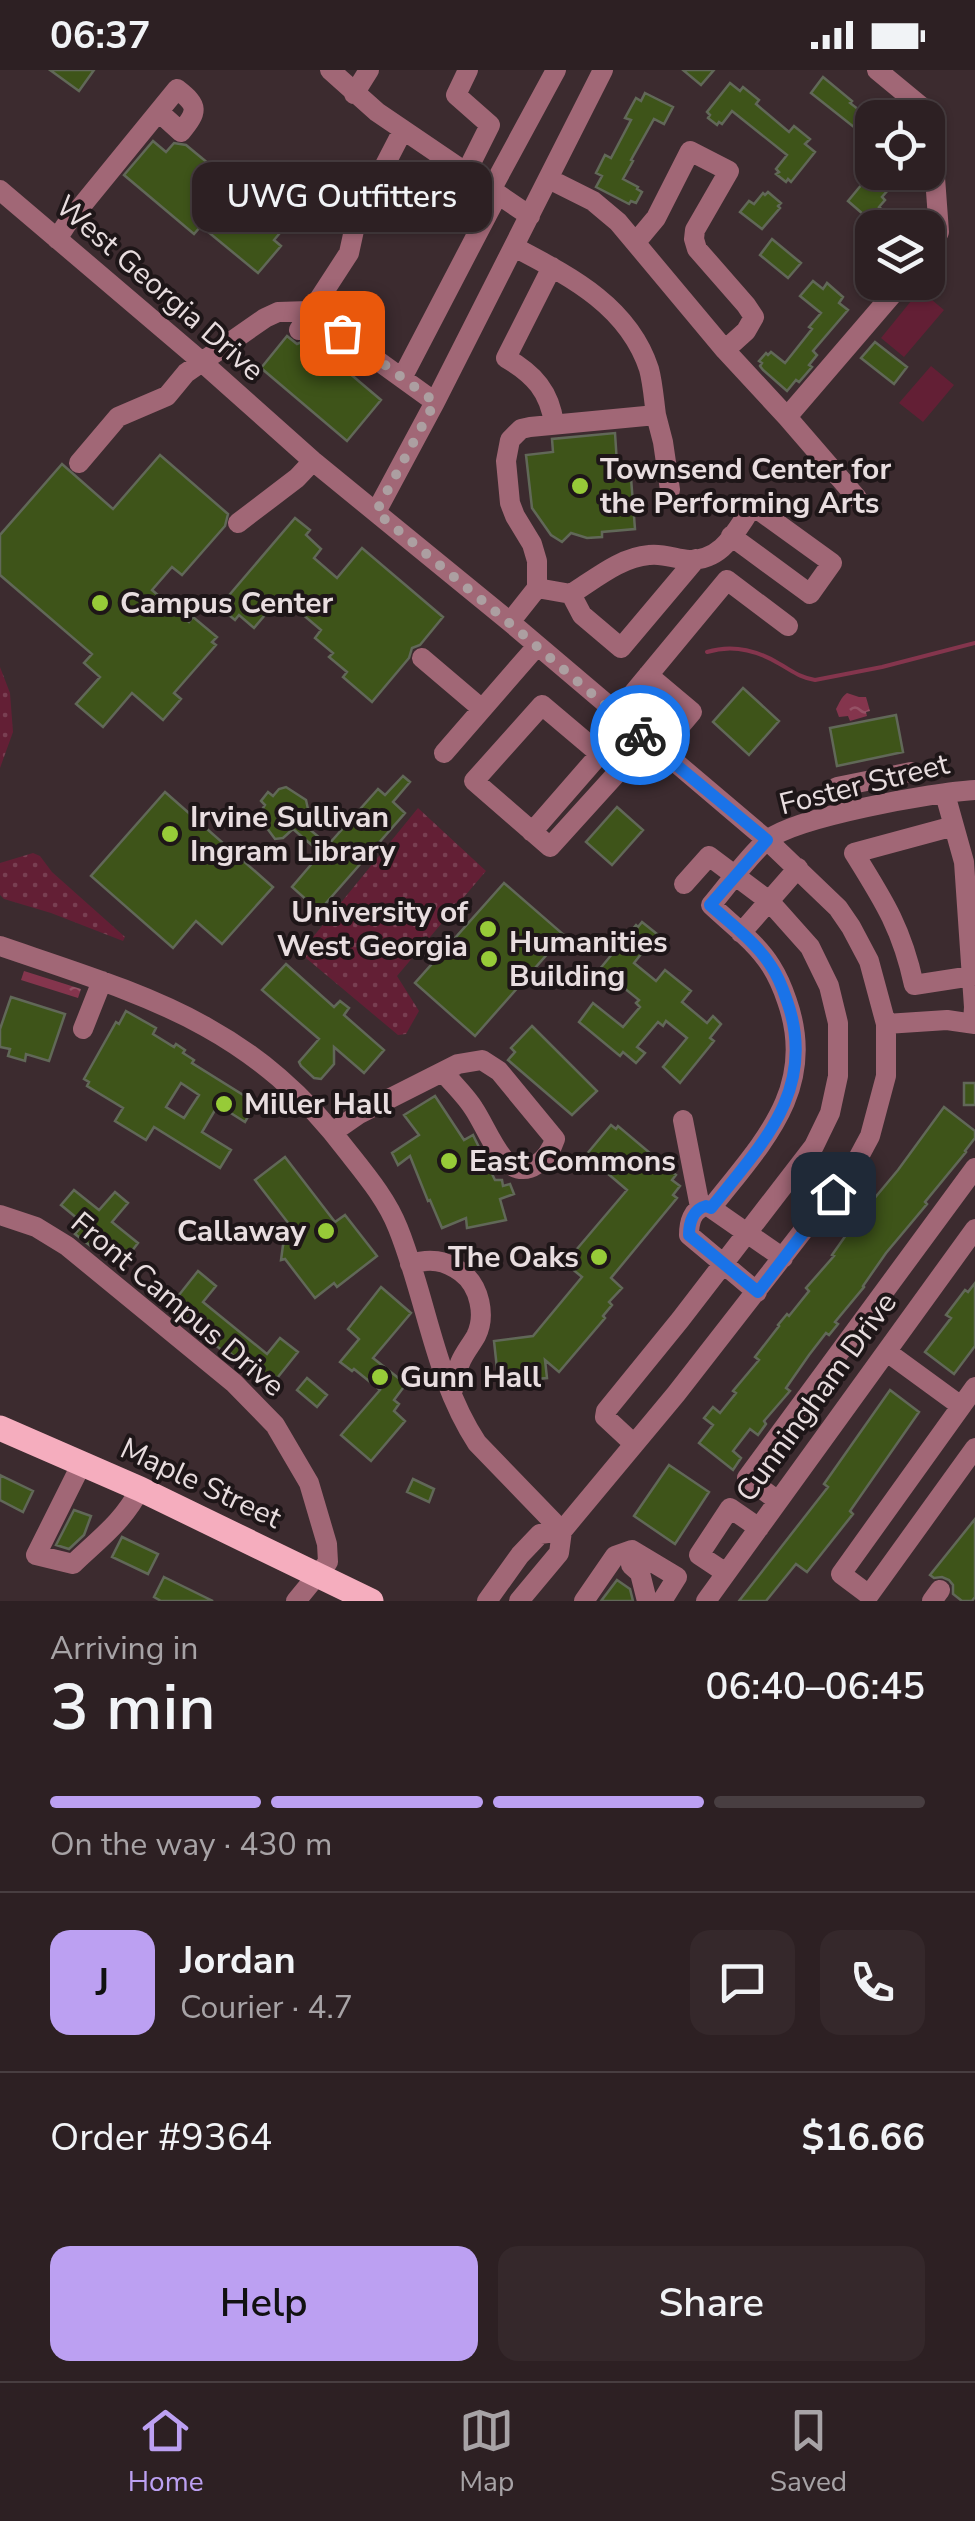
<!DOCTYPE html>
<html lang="en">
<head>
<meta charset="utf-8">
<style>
  body { margin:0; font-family:"Nunito Sans",sans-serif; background:#35282b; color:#f1f3f6; height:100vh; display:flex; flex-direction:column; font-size:38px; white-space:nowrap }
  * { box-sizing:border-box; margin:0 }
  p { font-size:32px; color:#a7a3a6 }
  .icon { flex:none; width:55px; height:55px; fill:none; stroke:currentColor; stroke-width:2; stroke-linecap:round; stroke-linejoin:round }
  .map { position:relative; height:1531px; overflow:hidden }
  .details { display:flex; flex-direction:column; background:#2d2023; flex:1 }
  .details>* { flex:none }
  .fabs { position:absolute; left:855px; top:30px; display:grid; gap:20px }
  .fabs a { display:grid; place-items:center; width:90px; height:90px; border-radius:20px; background:#2d2023; box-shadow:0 2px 8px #0004,0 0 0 2px #483e41; font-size:50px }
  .pin { position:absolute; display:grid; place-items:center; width:85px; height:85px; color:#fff; margin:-42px; border-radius:20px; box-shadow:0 5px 15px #0006 }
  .courier { position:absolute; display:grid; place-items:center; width:100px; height:100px; margin:-50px; border:8px solid #1a73e8; border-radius:50%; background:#fff; color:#222; box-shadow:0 2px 12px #0007 }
  .bubble { position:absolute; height:70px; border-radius:20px; background:#2d2023; box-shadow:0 2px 8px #0004,0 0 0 2px #483e41; font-size:32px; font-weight:600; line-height:70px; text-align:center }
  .overview em { font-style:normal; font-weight:600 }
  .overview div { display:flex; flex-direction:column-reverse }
  .overview { display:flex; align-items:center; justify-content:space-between; height:170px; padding:0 50px }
  h1 { font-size:65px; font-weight:600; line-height:75px }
  .bar { display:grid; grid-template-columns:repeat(4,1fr); gap:15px 10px; align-content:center; height:120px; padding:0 50px }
  .bar i { height:12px; border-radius:8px; background:#483e41 }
  .bar .on { background:#bca0f2 }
  .bar p { grid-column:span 4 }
  .line { display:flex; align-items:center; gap:25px; padding:0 50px; border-top:2px solid #483e41 }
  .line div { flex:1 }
  .round { display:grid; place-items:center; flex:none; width:105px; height:105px; border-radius:20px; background:#35282b }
  .action { display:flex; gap:20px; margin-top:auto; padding:20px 50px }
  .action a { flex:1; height:115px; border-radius:20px; background:#bca0f2; color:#111; font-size:40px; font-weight:600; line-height:115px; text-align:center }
  .action a+a { background:#35282b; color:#f1f3f6 }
  .status { display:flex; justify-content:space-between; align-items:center; height:70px; padding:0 50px; background:#2d2023; direction:ltr }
  .status svg { height:28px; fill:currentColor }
  .menu { display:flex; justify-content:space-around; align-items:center; height:140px; border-top:2px solid #483e41; background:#2d2023; font-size:28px; color:#a7a3a6 }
  .menu a { display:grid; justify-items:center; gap:5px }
  .menu .on { color:#bca0f2 }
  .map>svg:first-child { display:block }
  .park { fill:url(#park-dots) }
  .pitch { fill:#631f35 }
  .water { fill:url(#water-ripples) }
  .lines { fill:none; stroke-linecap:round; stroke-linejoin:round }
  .stream { stroke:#84354d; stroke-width:4 }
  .building { fill:#3e5419; stroke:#616858; stroke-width:2.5; fill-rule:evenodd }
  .minor { stroke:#a16776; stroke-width:20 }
  .major { stroke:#f5adbe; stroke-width:25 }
  .done { stroke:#ac9fa1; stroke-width:10; stroke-dasharray:0 18 }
  .route { stroke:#1a73e8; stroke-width:12 }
  .poi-dot { fill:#97cb38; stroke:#1e1618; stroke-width:4 }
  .labels { text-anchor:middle; stroke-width:8; stroke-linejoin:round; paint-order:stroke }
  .street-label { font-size:30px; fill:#e8dddf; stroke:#1e1618 }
  .poi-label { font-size:30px; font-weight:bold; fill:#e8dddf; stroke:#1e1618; text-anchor:start }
</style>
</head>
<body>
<div class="status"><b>06:37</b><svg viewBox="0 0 49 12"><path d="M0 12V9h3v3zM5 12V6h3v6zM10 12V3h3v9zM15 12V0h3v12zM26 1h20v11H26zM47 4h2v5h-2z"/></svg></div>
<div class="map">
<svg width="975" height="1531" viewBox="0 0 975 1531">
  <defs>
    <pattern id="park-dots" width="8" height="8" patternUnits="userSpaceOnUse" patternTransform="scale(2.5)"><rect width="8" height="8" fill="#631f35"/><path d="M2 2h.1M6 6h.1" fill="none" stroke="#793f52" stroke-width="1.8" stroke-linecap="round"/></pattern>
    <pattern id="water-ripples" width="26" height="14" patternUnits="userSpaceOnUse" patternTransform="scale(2.5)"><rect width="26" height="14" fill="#84354d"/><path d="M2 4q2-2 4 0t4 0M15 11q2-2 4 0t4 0" fill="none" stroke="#955266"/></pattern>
  </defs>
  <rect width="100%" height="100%" fill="#3c2b2f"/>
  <!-- park -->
  <path class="park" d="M0,597L10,623L13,662L0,698Z
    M418,738L486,801L397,906L419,941L406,964L398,965L300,883Z
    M33,783L40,786L52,802L125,867L123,871L51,843L4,829L0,825V793Z"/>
  <!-- pitch -->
  <path class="pitch" d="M920,220L944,240L904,287L881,268Z
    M931,296L954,315L923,352L899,333Z"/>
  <!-- water -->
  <path class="water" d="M847,623L859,627H866L870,641L866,642L867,646L850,651L848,646L839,647L836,639C839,634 841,627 847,623Z
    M24,901L81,919L78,928L21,910Z"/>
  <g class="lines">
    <!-- stream -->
    <path class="stream" d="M707,582C732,574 756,580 778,593C791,600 800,608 815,610L882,597L975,573"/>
  </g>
  <!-- building -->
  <path class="building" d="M50,0H94L79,21Z
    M683,0H714L701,15Z
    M823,7L852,31L850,33L872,50V75L857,63L859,61L811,23Z
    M730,13L740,21L743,17L759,30L756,34L789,62L794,56L810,69L805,74L815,82L791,112L788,109L786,112L776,104L779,102L776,99L787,85L732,41L722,54L719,52L717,55L708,48L710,45L707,42Z
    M645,23L673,37L664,54L654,49L631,90L633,91L623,109L638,117L637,119L642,122L636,133L631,131L629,134L596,117L602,106L596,103L605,85L611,88L631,50L625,48L636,28L641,31Z
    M153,71L166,82L174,73L186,75L285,157L274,170L281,176L258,203L201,156L194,164L124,105Z
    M872,102H888L895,109L887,119L888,120L882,127L885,130L879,137L904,158H879L848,131Z
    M768,122L781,133L778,136L780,138L762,159L740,142L749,131L754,134L763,123L765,125Z
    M772,169L801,193L788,208L760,185Z
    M813,211L823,219L827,213L843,227L839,233L848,240L813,281L817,285L809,295L812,297L799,312L796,310L787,321L763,300L760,296L762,293L759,291L766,283L768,285L771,282L785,293L812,259L809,257L821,243L800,226Z
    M287,266L297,274L309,269L381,330L347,371L261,298Z
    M875,272L907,297L894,314L861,288Z
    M615,363L618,409L631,408L635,459L602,462V467L587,468L571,463L562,472L551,465L532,438L526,385L553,382L552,369Z
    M160,385L228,444L225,456L182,505L172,497L152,520L189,552L193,547L217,567L212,572L216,575L174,623L181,629L163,650L132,623L103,657L76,634L100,607L84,593L92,584L0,505V465L62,394L113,439Z
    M295,448L310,460L306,465L321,479L314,488L337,508L362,478L443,547L420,575L412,578L409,588L372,632L343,607L347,602L329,587L333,583L315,568L321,560L281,526L254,558L239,545L235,550L219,537Z
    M743,618L779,651L749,685L713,652Z
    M896,645L903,682L837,696L830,658Z
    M403,706L410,712L393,732L405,743L319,841L292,817L321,783L293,759L283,768L275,769L258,746L265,735L261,731L268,722L273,726L279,719L286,717L306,730L308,739L301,752L328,775L378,719L385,725Z
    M165,722L273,817L222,874L196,851L173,878L91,806Z
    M617,737L643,760L612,795L586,772Z
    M504,813L564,865L475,966L415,913Z
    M642,852L657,864L634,893L656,911L665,900L691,921L682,932L707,953L713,946L721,954L710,968L714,971L680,1013L663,997L687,968L666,951L663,956L658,952L637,977L645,983L636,993L623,982L620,986L579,952L593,933L623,957L640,937L636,933L639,930L613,909L606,916L594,906L636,855L638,857Z
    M286,894L334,937L340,931L349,938L344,945L384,980L364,1003L334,977V994L321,1009L314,1008L301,996L299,992L319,969L262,920Z
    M11,927L65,944L49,991L26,984L25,991L8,986L10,979L0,977V959Z
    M126,941L156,958L153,964L174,977L176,974L185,980L183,983L194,990L192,993L256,1033L245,1052L218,1035L202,1062L231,1080L220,1098L154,1057L146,1070L115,1051L123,1038L87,1016L89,1012L84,1009L116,952L119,954ZM181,1013L199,1025L184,1048L166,1037Z
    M532,956L597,1021L572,1045L508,990L515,982L511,978Z
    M964,1013H975V1035H964Z
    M435,1026L464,1070L473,1065L495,1110H502L503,1116L510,1114L514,1124L500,1129L506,1150L467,1158L466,1148L442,1158L430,1130L428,1131L410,1086L398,1095L392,1083L419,1065L404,1045Z
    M944,1037L975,1061V1068L965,1081L966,1082L925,1132L927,1134L886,1183L863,1216L864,1217L835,1252L838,1254L829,1265L826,1263L809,1285L786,1318L790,1321L764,1351L766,1354L758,1365L750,1359L733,1381L741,1388L733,1400L699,1373L713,1355L704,1348L713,1337L720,1343L736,1323L733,1321L759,1290L755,1287L779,1256L778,1255L787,1244L789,1246L809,1221L806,1218L834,1186L832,1185L858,1148L898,1100Z
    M611,1055L616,1059L618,1056L676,1105L672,1110L680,1116L673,1125L677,1128L611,1208L622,1218L609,1232L612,1235L603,1246L605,1248L559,1302L545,1290L547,1308L504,1312V1308H498L494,1271L533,1266L582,1207L565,1193L627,1120L586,1085Z
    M285,1087L335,1152L345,1145L377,1186L337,1217L334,1213L315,1228L285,1189L281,1190L283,1175L296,1163L255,1110Z
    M74,1120L99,1140L115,1122L128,1133L112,1152L138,1173L125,1190L99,1169L92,1177L75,1164L84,1154L61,1135Z
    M198,1201L216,1216L203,1232L267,1284L280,1268L298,1282L270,1317L230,1283L228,1285L210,1271L211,1269L171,1235Z
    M975,1213V1276L954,1304L925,1282L951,1248L946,1245L965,1220L968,1222Z
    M381,1217L411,1243L373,1288L406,1314L394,1330L399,1334L394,1341L405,1351L371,1391L341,1365L380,1320L354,1299L352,1301L340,1292L359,1269L348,1259Z
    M307,1308L327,1325L317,1337L297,1320Z
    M890,1320L919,1342L850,1441L853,1444L807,1502L796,1494L766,1531H739L828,1417L824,1414Z
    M669,1395L709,1422L675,1474L634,1446Z
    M0,1405L33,1421L23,1442L0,1430Z
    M413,1409L434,1419L429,1432L407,1422Z
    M74,1440L91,1446L84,1465L69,1479L56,1475Z
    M975,1449V1527L972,1531H962L953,1524V1515L949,1510L942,1507L934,1508L930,1505Z
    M122,1467L158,1484L148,1504L112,1487Z
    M164,1507L213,1531H161L154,1527Z
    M617,1510L630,1519L633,1531H601Z"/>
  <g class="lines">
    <!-- minor -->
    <path class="minor" d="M330,0L377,42L530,146
      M877,0L923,38L931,53L939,162L928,183
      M354,24L369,0
      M466,103L490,55L456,25L468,0
      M549,109L593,131L618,152L725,280L787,347L903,212
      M0,120L202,292L313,391L510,552L767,770L838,838L851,857L869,891L886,954V1006L870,1066L855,1094L676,1324L562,1461L559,1483L519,1531
      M491,120L556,0
      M57,169L66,155L177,19C199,36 198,41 181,62L160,43
      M636,172L656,148L690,81L729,101L695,160L694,169L697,179L746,235L754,247L746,261L725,280
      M552,197L506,288C534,304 550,322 554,354
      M299,260L349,183L356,151L403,60
      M402,308L498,124
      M656,345L663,372L670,420
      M787,347L857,428
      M79,393L118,347L167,326L186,303L265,248L278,242L309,241L435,332
      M376,442L435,332L603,0
      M238,453L297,408L313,391
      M537,518L571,524C595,509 621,487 649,485C663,483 676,489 689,490C724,490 735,461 753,436L832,493L810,524L731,466
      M571,524L582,545L621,578L696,489
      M510,552L537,518V491L532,474L515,446L510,433L506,391L510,370L521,359L530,357L656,345C654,331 653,314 649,299C628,235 569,206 514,177
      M422,588L482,639
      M648,605L692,642L659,681
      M616,644L727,510L788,556
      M444,683L537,576
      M837,717L911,702
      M945,724L964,792L974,937L973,953
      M954,756L854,783C884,831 902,859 914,915L972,906
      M532,762L600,684L542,635L474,711L550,777L647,670
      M741,863L798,798
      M0,876C146,926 250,953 348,1082C367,1106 387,1130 398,1158C427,1230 434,1307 477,1373L562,1461
      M886,954L947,950L975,954
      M83,959L102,911
      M683,1050L700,1137
      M333,1062L359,1044L458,994L482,990L499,1001L555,1069C549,1088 528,1110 508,1093C495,1082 484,1054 474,1039C466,1026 454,1015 444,1003
      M711,1138C762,1073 818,1019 787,931C783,919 778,907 771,896C756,872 731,854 711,835C727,816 748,787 766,771C794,747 935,722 975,720
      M0,1145L36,1157L67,1176L234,1313L275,1355L309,1413L327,1474L328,1492L296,1531
      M410,1194C430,1188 445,1190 461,1202C480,1216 486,1246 476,1266C471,1275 464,1283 460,1293C456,1302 455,1313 452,1323
      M757,1222L689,1165C689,1153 692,1139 706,1136L711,1138L783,1188
      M887,1282L961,1336
      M975,1317L841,1504L869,1525L975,1378
      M634,1374L605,1347L606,1341L680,1250L814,1076L830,1043L838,1006V953L829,916L810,877L769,831L709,786L684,814
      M82,1393L36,1485L73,1494C99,1469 123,1452 140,1419
      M778,1431L747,1408L975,1098
      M631,1495L640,1503L647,1531
      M726,1503L699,1485L730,1438L759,1458
      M487,1531L520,1485L540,1464L562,1461
      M584,1531L615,1486L632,1480L677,1507L662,1531
      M706,1531L975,1159
      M932,1531L940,1520"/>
    <!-- major -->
    <path class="major" d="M0,1358L140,1419L371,1531"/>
  </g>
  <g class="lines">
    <!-- done -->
    <path class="done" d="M342,263L435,332L376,442L520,562L640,665"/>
    <!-- route -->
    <path class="route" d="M640,665L767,770L710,835C731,854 756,872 771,896C778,906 783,919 787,931C818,1019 762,1074 711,1138L706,1136C693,1139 689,1153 689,1165L758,1222L833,1124"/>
  </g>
  <!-- markers -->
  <g class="poi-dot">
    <circle cx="580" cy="416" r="10"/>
    <circle cx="100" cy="533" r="10"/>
    <circle cx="170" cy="764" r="10"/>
    <circle cx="488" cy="859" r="10"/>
    <circle cx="489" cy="889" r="10"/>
    <circle cx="224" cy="1034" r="10"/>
    <circle cx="449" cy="1091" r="10"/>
    <circle cx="326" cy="1161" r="10"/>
    <circle cx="599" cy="1187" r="10"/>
    <circle cx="380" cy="1307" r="10"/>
  </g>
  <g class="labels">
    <!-- street labels -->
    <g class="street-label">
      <text transform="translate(160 218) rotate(41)" y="10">West Georgia Drive</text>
      <text transform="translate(864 714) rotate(-14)" y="10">Foster Street</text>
      <text transform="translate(178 1234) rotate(40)" y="10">Front Campus Drive</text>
      <text transform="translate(816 1327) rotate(-54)" y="10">Cunningham Drive</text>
      <text transform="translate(201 1413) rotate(25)" y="10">Maple Street</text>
    </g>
    <!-- poi labels -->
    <g class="poi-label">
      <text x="600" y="409">Townsend Center for<tspan x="600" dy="34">the Performing Arts</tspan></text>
      <text x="120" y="543">Campus Center</text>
      <text x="190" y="757">Irvine Sullivan<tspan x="190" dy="34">Ingram Library</tspan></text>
      <text x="468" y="852" text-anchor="end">University of<tspan x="468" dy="34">West Georgia</tspan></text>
      <text x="509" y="882">Humanities<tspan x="509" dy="34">Building</tspan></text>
      <text x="244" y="1044">Miller Hall</text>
      <text x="469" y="1101">East Commons</text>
      <text x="306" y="1171" text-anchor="end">Callaway</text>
      <text x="579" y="1197" text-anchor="end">The Oaks</text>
      <text x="400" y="1317">Gunn Hall</text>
    </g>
  </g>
</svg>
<div class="fabs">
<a><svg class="icon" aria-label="locate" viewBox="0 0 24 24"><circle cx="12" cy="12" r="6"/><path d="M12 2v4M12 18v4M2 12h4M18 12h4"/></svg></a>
<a><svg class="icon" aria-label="layers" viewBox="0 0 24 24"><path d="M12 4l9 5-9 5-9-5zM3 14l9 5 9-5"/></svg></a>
</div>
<div class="pin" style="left:342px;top:263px;background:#ea580c"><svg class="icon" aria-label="bag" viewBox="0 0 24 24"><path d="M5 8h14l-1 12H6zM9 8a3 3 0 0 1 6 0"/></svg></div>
<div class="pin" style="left:833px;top:1124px;background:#1f2937"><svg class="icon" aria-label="home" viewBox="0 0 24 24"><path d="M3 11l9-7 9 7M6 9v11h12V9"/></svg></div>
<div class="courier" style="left:640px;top:665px"><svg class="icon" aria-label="bike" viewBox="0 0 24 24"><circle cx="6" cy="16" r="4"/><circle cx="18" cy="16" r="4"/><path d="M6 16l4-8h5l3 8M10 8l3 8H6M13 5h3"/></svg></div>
<div class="bubble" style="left:192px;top:92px;width:300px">UWG Outfitters</div>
</div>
<section class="details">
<div class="overview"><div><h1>3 min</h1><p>Arriving in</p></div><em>06:40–06:45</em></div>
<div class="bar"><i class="on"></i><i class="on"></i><i class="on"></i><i></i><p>On the way · 430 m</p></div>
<div class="line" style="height:180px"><b class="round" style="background:#bca0f2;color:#111">J</b><div><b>Jordan</b><p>Courier · 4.7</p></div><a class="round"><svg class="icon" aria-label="chat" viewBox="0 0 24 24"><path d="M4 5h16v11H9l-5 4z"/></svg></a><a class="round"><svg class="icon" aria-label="phone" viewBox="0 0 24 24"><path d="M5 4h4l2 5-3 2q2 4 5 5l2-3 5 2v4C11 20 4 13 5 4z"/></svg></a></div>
<div class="line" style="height:130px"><div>Order #9364</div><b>$16.66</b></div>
<div class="action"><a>Help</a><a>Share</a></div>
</section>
<nav class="menu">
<a class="on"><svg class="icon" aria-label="home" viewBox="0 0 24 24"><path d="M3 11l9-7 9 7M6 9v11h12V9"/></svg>Home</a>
<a><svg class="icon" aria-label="map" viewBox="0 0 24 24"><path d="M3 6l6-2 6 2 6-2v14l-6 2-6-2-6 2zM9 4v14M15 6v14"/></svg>Map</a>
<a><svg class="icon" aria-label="saved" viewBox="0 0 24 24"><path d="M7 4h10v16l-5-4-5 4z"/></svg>Saved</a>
</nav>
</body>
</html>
